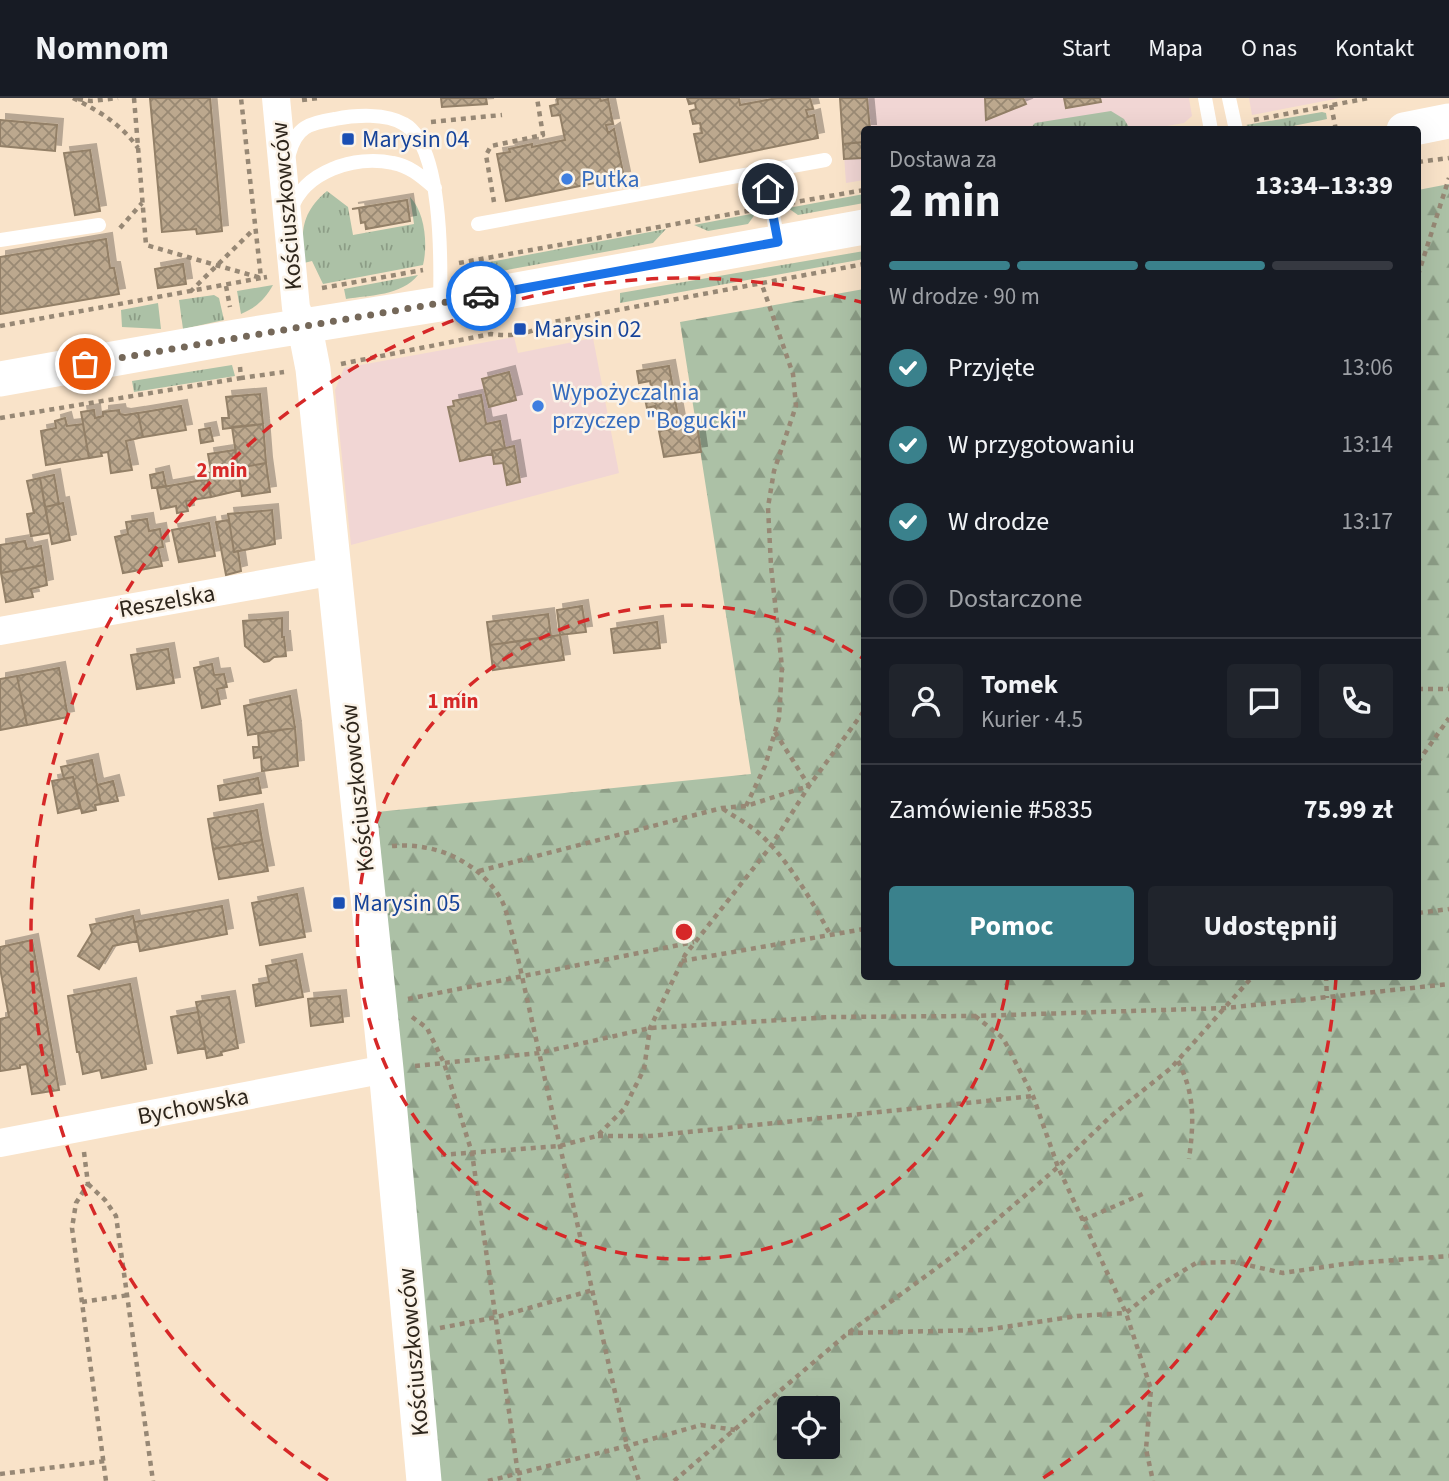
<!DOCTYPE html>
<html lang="pl">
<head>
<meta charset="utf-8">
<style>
  body { margin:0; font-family:"Source Sans 3",sans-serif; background:#20242c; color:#f1f3f6; height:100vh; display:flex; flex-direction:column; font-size:26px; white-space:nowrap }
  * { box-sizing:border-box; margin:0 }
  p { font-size:23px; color:#9ea1a6 }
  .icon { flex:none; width:38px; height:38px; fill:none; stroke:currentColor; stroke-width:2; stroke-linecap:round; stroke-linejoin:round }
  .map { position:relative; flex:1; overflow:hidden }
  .side { position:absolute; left:861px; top:28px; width:560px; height:854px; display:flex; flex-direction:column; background:#171b24; border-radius:7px; box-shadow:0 7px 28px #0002 }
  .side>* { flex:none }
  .buttons { position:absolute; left:777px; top:1298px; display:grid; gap:14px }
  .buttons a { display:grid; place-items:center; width:63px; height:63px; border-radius:7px; background:#171b24; box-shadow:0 7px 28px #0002; font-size:35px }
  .pin { position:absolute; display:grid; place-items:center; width:60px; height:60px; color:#fff; margin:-30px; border:4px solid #fff; border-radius:50%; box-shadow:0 2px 7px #0007 }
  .courier { position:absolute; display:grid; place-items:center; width:70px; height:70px; margin:-35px; border:5px solid #1a73e8; border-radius:50%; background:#fff; color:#222; box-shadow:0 2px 9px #0007 }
  .summary em { font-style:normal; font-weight:700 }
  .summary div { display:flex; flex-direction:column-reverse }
  .summary { display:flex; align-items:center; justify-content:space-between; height:119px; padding:0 28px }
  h1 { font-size:46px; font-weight:700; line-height:52px }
  .bar { display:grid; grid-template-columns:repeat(4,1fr); gap:10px 7px; align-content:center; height:84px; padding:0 28px }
  .bar i { height:9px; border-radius:5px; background:#363941 }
  .bar .active { background:#3a818c }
  .bar p { grid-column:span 4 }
  .line { display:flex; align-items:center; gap:18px; padding:0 28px; border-top:2px solid #363941 }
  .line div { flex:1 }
  .round { display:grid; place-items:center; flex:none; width:74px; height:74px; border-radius:7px; background:#20242c }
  ol { padding:0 28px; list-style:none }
  li { display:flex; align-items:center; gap:21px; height:77px }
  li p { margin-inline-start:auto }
  li .icon { padding:7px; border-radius:50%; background:#3a818c; color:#fff; stroke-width:4 }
  li:last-child { color:#9ea1a6 }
  li i { width:38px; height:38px; border:4px solid #363941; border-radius:50% }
  .button { display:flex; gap:14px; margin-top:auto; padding:14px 28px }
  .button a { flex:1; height:80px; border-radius:7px; background:#3a818c; color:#fff; font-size:28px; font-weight:700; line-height:80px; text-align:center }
  .button a+a { background:#20242c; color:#f1f3f6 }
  header { display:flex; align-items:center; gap:42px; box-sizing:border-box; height:98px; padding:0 35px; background:#171b24; border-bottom:2px solid #363941 }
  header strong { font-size:33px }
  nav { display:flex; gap:38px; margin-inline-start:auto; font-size:24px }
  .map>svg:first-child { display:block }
  .commercial { fill:#f1d6d4 }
  .grass { fill:url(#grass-tufts) }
  .forest { fill:url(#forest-firs); fill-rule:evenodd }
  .building { fill:url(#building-cross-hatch); stroke:#938067; stroke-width:2; filter:url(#shadow) }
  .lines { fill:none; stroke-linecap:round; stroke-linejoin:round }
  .path { stroke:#978875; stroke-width:4.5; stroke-dasharray:5 5; stroke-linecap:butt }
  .service { stroke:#fff; stroke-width:14 }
  .minor { stroke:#fff; stroke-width:28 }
  .tertiary { stroke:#fff; stroke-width:35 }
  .done { stroke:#756859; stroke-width:7; stroke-dasharray:0 12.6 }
  .route { stroke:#1a73e8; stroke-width:9 }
  .ring { fill:none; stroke:#d62828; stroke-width:3.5; stroke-dasharray:12 9 }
  .transit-dot { fill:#1a4fb4; stroke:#fbf3e8; stroke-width:2.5 }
  .shop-dot { fill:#3f7fe0; stroke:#fbf3e8; stroke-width:2.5 }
  .labels { text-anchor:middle; stroke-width:5; stroke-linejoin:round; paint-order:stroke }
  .transit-label { font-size:24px; fill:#164399; stroke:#fbf3e8; text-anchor:start }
  .shop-label { font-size:24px; fill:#366cbe; stroke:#fbf3e8; text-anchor:start }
  .street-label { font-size:24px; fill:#2e261c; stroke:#fbf3e8 }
  .centre { fill:#d62828; stroke:#fbf3e8; stroke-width:3.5 }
  .ring-label { font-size:21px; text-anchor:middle; font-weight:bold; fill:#d62828; stroke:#fbf3e8; stroke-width:5; stroke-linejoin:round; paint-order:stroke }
</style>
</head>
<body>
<header>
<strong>Nomnom</strong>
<nav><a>Start</a><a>Mapa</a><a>O nas</a><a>Kontakt</a></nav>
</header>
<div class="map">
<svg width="1449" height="1383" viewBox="0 0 1449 1383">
  <defs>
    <pattern id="grass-tufts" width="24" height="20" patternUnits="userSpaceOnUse" patternTransform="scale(1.75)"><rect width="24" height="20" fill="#acc1a6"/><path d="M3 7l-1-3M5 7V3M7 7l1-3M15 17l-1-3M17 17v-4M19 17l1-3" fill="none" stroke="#8c9d86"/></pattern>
    <pattern id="forest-firs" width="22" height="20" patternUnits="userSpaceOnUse" patternTransform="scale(1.75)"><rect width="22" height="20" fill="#acc1a6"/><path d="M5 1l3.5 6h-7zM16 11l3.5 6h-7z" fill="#8c9d86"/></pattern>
    <pattern id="building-cross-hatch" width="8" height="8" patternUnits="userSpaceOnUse" patternTransform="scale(1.75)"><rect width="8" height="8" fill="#bca88e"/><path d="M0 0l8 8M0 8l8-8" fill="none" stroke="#998973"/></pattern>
    <filter id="shadow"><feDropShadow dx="6" dy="-6" stdDeviation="0" flood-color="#0004"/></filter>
  </defs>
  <rect width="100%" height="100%" fill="#f9e3c9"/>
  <!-- commercial -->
  <path class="commercial" d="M840,0H1189L1192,18L1184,25L1144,32H864V82L846,85Z
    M1249,0H1340L1252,17Z
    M514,239L518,255L593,240L619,375L351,447L335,292L344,270Z"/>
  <!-- grass -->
  <path class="grass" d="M1111,13L1124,21L1130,31H1030L1035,25Z
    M1322,14L1326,15L1327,21C1306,25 1264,37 1246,27Z
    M327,93L348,109L353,137L414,126L410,99C425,114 428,147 423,167L323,186L312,163L304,165C301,133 301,115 327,93Z
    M864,96V105L798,117L788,110Z
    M756,115L748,126L708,133L694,127Z
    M666,131L653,145L491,175L482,174L468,168Z
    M864,153V161L620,205V195Z
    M418,177C401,198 370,197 346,201L344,191Z
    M273,187C265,201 256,210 241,216L237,193Z
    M214,197L219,200L224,222L183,231L179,202Z
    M158,205L161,231L122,229L121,212Z
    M232,267L235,278L134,294L132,283Z"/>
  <!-- forest -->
  <path class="forest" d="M1449,86V1383H435L377,714L751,676L680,224L864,191V878H1418V92ZM789,1311H828V1349H789Z"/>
  <!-- building -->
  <path class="building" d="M150,0H210L222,133L197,136L196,131L162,134Z
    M441,0H486L487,6L442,9Z
    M557,0H600L601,3L608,1L613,26L606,27L608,35L614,31L624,79L506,103L497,56L510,54L509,51L532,46V49L565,42L560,17L552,18L550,8L558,6Z
    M687,0H739L740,7L777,0H810L813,11L806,12L808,19L814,17L818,40L700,64L694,36L702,35L700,25L693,26L690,13L696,11L695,5L689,6Z
    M840,0H867L870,32H864V44L843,46Z
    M985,0H1023L1026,6L986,22Z
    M1064,0H1100L1101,4L1066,10Z
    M0,22L57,27L55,53L0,48Z
    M864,44V60L844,61L843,46Z
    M90,52L100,113L75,117L64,55Z
    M407,102L410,123L366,131L365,124L361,125L359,110L352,111Z
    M106,141L110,170H114L119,196L0,216V159Z
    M183,166L186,186L158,190L155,171Z
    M669,268L680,329L659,333L655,308L647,310L645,301L653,299L650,283L639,285L637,273Z
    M509,274L516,302L489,309L482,281Z
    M260,296L263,326L223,331L222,320H229L226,299Z
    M481,297L486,326L500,323L505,350L492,353V356L460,363L448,309L454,308L453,303Z
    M181,308L186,332L143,339L138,315Z
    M94,312L95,320L103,318V314L119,312L120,316L125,317L138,315L143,339L126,343L132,372L111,375L108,354L101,355L102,358L89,360L81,314Z
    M65,320L67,328L83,326L89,360L46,367L41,333L56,330L55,323Z
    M263,326L266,365L238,370L232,329Z
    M697,326L701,354L664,359L659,333Z
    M210,330L213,343L201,345L199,332Z
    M514,348L520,384L507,387L503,365L494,366L492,353Z
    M235,352L238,370L211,373L208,356Z
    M266,365L270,394L242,398L238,370Z
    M238,370L241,392L211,399L206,375Z
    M163,374L166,388L152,390L150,377Z
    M54,377L59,406L45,409L40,380Z
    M40,380L50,435L31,438L27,416L34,415L27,383Z
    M208,381L211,399L186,403L188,413L177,415L176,408L161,411L157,390Z
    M63,405L70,442L52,446L45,409Z
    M272,412L275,446L234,454L228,416Z
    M147,421L149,433L160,431L163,449L158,450L162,468L123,475L115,439L128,436L126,424Z
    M229,422L234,454L238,453L241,473L226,477L216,424Z
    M209,425L215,458L179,464L172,432Z
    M25,443L27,451L41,448L44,467L1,475L0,447Z
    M44,467L47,487L31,491L33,499L6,504L1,475Z
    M582,508L586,534L560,537L557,512Z
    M548,516L551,539L490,547L487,524Z
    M282,520V539H284L286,558L274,559L269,563L264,564L245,548L243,523Z
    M657,524L660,550L614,555L611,531Z
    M560,537L564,562L493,572L490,547Z
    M168,551L174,585L137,591L131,557Z
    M212,566L214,577L224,576L227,589L217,591L220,606L202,610L194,570Z
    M59,570L68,619L27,627L17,578Z
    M17,578L27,627L0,632V581Z
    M290,598L295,630L248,637L244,608Z
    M295,630L298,668L262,673L261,659L254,660L253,649H259L258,635Z
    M92,662L101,706L95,707L96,712L82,715L73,679L64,681L61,669Z
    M73,679L80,710L58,715L52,683Z
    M258,680L261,695L220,702L218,688Z
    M113,683L118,703L101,706L97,687Z
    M257,712L262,742L213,751L208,721Z
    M262,742L268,773L219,781L213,751Z
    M297,796L305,839L260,847L252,805Z
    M222,808L227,836L140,853L134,824Z
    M133,818L138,843L113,848L99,871L78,858L92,835L90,827Z
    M32,842L59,992L32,996L27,966L20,967V970L0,973V921L9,919L0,870V849Z
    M296,862L303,899L256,908L253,887L269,884L266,868Z
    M130,886L146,971L102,980L100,972L83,976L79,954H77L68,898Z
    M340,898L343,924L311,928L308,901Z
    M229,899L238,950L221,954L222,957L207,960L196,904Z
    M198,914L205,950L178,955L171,919Z"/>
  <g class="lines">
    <!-- path -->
    <path class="path" d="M73,0C99,13 121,26 138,50
      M134,0L146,147L261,180L267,179
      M78,1L91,3L118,0
      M302,2L319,0
      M1331,7L1336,32
      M1254,22L1369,0
      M431,24L502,17
      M1418,64L1449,60
      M494,104L486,57L491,48L543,37L537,0
      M790,105L864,92
      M120,130L142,105
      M459,165L753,112
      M1418,177L1449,80
      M226,188L230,209
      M322,190L423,172
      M190,194L253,132
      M0,228L261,180L241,0
      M341,266L491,236C512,239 530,236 548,225L864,166
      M240,269L241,280L284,274
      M0,320L241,280
      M1418,591H1449
      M1418,664L1449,620
      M746,708L765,668L779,620L782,569L771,468L768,409L774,373L796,308L793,276L761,184
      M723,711C733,718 745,724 755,732C785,756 812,803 830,836
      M392,748C436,744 479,764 501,801C507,812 509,827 513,838L627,1348L639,1383
      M479,773L722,710L746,708L809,688L775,634
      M1418,815L1449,811
      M682,863L864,831
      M1326,878L1327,900
      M408,901L694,844
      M975,918L1003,940L1033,998L1058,1069L1126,1215L1151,1291L1146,1351L1153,1383
      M412,919L427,930L444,965L472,1055L519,1383
      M1178,963C1195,996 1194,1024 1189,1061
      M415,968L539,955L650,930L831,919L974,918L1226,910L1449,886
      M598,1038H650L1033,998
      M84,1054L88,1086L76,1105L72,1130L106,1383
      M441,1057L559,1048L597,1038L624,1011L644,971L650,930L685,857L771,748L809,688L864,613
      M88,1086L105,1102L116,1118L153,1383
      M1083,1122L1145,1095
      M82,1204L129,1197
      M440,1230L497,1219L593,1192
      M848,1235L984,1232L1077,1218L1126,1215L1160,1187L1196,1165L1234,1164L1283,1175L1344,1166L1449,1158
      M0,1376L105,1363
      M488,1383L627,1348L701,1327L735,1332
      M674,1383L848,1235L964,1150L1058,1069L1111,1018L1171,970L1253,878"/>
    <!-- service -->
    <path class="service" d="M1205,0L1211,32
      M1229,0L1236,32
      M289,56C296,29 309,25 335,21C355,17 386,15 404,26C443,47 441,165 440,205
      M765,73L778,144
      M291,112C304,73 355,57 393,65C410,68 422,79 435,90
      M478,126L825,62
      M0,142L99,127"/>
    <!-- minor -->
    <path class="minor" d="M276,0L296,210L305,230
      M0,533L335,473
      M0,1045L386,971"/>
    <!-- tertiary -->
    <path class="tertiary" d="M1404,32L1449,23
      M305,230L313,271L386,971L424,1383
      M0,281L236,239L440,206L864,129"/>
  </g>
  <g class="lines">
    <!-- done -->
    <path class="done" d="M85,266L481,198"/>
    <!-- route -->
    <path class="route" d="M481,198L778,144L768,91"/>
  </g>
  <!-- distance rings -->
  <g class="ring">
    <path d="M1008 880A327 327 0 1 1 864 561"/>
    <path d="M1336 880A654 654 0 0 1 1040 1382M328 1382A654 654 0 0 1 864 205"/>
  </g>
  <!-- markers -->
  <g class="transit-dot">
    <rect x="341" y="34" width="14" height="14" rx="3.5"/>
    <rect x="513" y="224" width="14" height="14" rx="3.5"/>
    <rect x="332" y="798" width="14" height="14" rx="3.5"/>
  </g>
  <g class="shop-dot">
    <circle cx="567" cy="81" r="7"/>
    <circle cx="538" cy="308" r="7"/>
  </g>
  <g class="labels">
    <!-- transit labels -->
    <g class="transit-label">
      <text x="362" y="49">Marysin 04</text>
      <text x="534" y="239">Marysin 02</text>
      <text x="353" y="813">Marysin 05</text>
    </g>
    <!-- shop labels -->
    <g class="shop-label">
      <text x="581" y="89">Putka</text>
      <text x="552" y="302">Wypożyczalnia<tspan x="552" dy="28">przyczep "Bogucki"</tspan></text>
    </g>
    <!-- street labels -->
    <g class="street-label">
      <text transform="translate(286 108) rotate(-95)" y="8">Kościuszkowców</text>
      <text transform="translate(167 503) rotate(-10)" y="8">Reszelska</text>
      <text transform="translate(357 690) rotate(-96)" y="8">Kościuszkowców</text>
      <text transform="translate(193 1008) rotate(-11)" y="8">Bychowska</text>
      <text transform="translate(413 1254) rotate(-95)" y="8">Kościuszkowców</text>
    </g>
  </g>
  <circle cx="684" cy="834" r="10" class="centre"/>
  <g class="ring-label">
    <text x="222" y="379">2 min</text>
    <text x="453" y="610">1 min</text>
  </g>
</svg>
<div class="buttons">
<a><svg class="icon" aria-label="locate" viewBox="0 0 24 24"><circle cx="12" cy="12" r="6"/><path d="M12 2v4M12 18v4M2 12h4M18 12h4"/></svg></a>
</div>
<div class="pin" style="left:85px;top:266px;background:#ea580c"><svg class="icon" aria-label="bag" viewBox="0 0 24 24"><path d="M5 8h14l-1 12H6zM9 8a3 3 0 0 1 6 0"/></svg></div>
<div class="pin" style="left:768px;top:91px;background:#1f2937"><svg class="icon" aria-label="home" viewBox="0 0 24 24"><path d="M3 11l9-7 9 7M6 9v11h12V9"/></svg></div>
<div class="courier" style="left:481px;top:198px"><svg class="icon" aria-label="car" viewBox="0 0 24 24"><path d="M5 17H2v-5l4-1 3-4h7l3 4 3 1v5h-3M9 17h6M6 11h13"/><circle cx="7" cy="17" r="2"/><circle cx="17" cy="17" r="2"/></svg></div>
<section class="side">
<div class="summary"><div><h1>2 min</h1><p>Dostawa za</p></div><em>13:34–13:39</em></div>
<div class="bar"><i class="active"></i><i class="active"></i><i class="active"></i><i></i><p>W drodze · 90 m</p></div>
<ol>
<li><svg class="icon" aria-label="check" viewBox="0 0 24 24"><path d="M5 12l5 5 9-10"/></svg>Przyjęte<p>13:06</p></li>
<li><svg class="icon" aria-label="check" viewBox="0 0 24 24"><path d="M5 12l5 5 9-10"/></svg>W przygotowaniu<p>13:14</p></li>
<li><svg class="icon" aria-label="check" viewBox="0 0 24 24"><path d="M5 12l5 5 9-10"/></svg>W drodze<p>13:17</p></li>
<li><i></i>Dostarczone</li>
</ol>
<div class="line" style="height:126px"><a class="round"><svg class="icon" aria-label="person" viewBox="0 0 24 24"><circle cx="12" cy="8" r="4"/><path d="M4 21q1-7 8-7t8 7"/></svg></a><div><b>Tomek</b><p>Kurier · 4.5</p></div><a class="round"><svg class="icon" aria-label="chat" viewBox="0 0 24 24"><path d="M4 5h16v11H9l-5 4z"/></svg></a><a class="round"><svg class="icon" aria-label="phone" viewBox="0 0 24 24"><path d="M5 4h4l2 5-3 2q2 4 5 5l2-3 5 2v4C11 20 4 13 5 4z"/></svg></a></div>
<div class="line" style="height:91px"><div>Zamówienie #5835</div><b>75.99 zł</b></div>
<div class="button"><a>Pomoc</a><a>Udostępnij</a></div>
</section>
</div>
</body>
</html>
